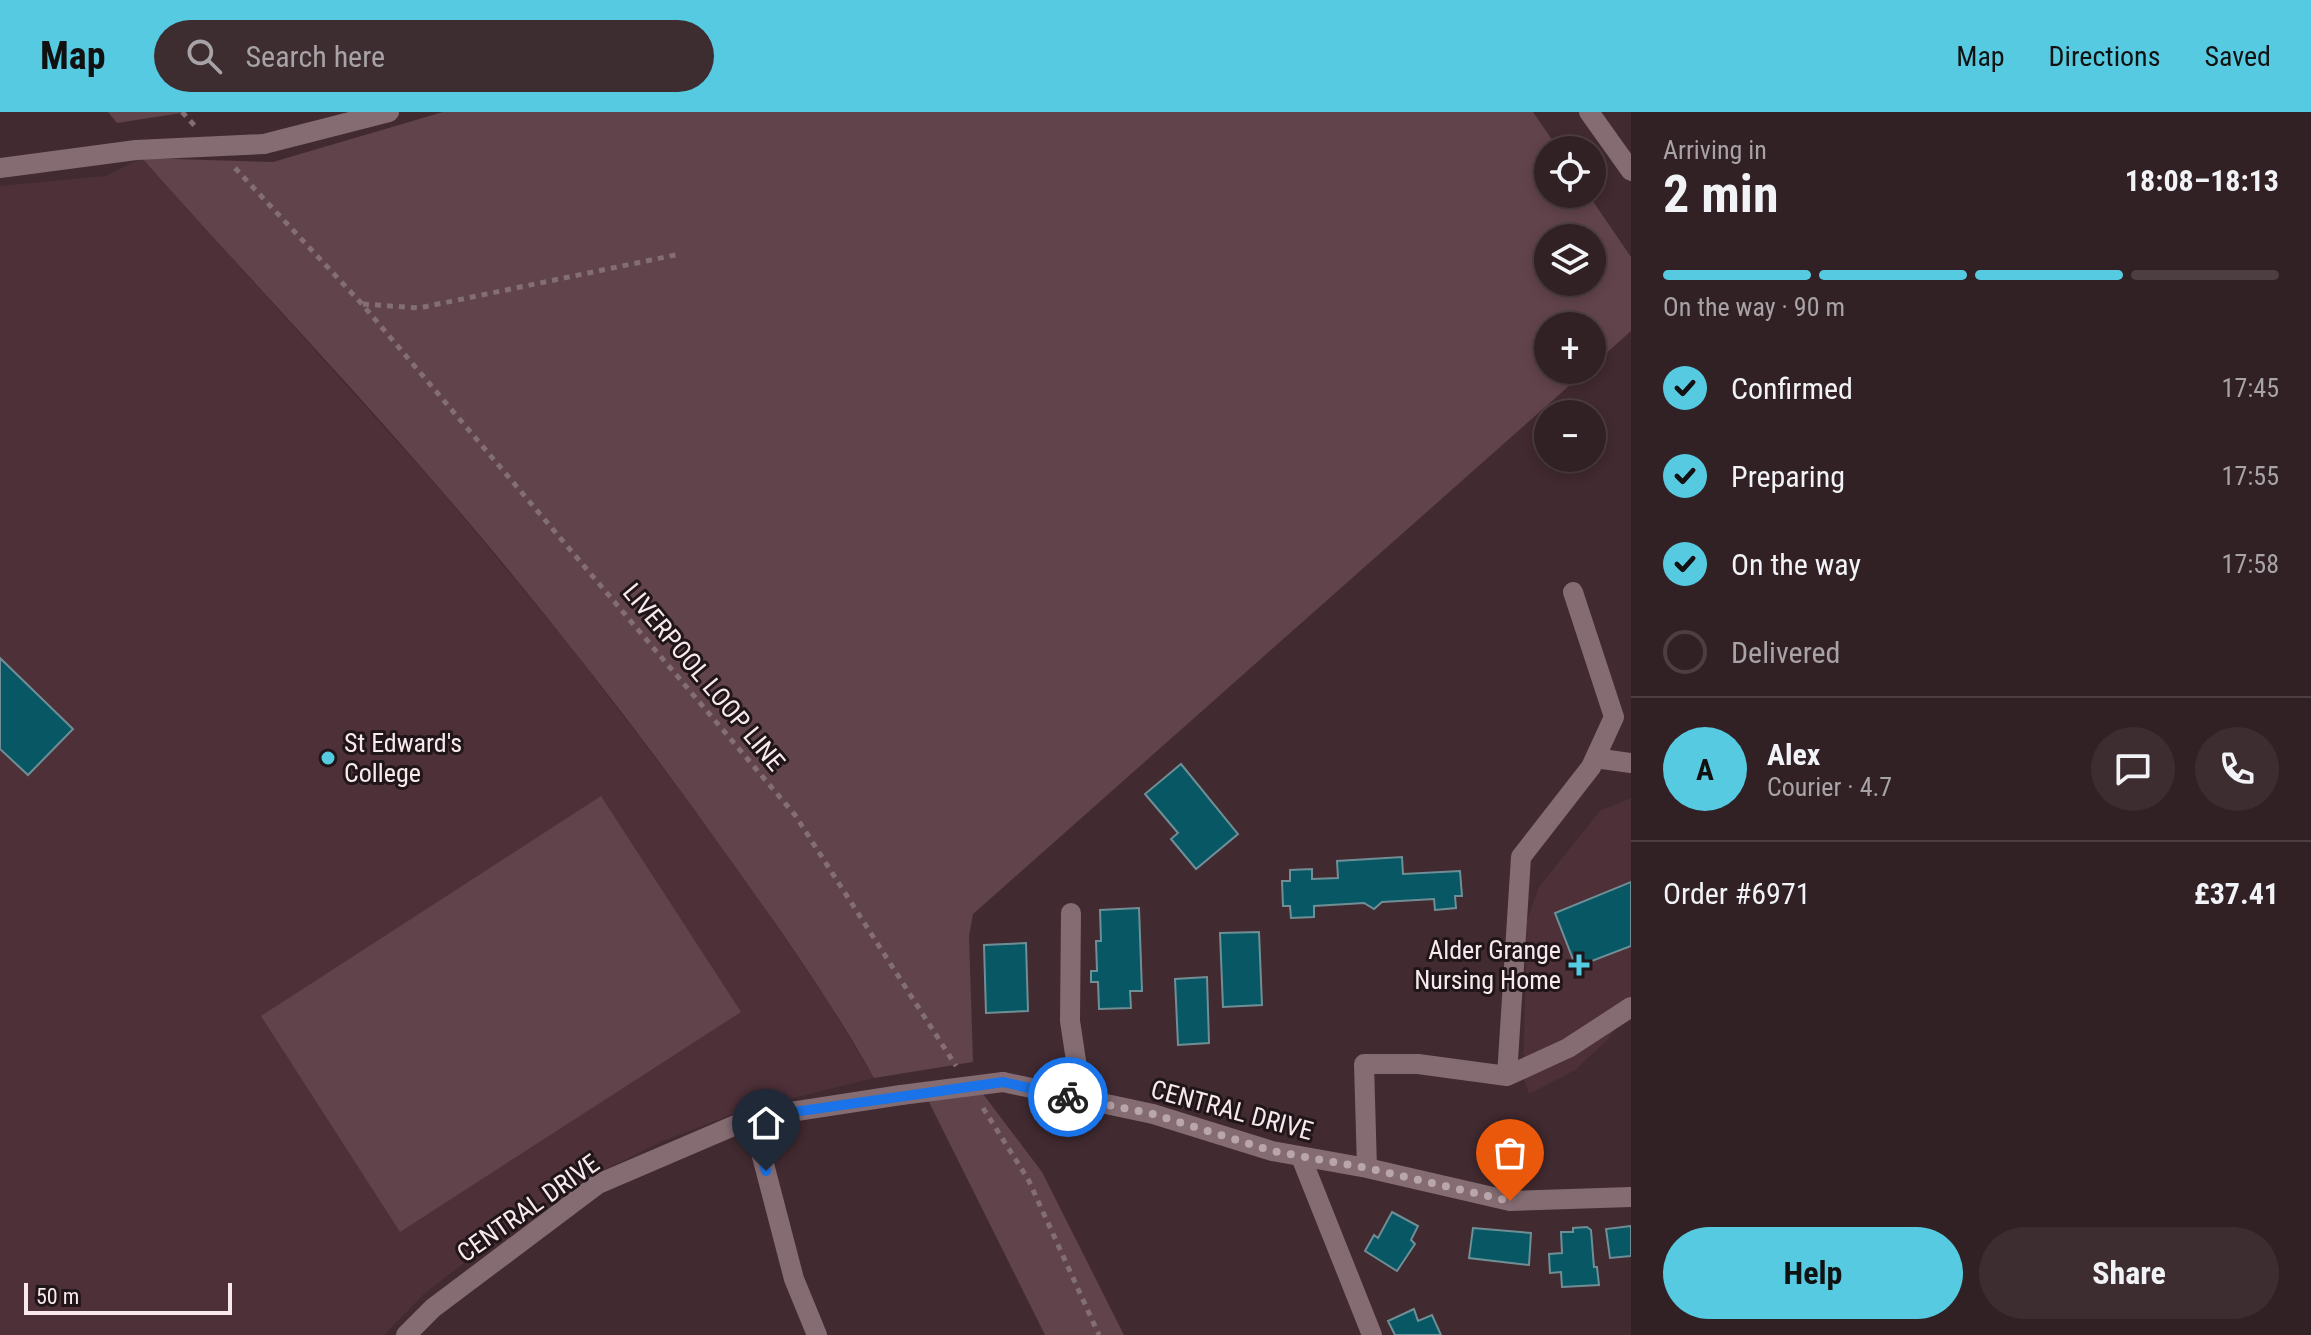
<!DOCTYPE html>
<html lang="en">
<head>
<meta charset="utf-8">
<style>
  body { margin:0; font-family:"Roboto Condensed",sans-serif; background:#3d2d31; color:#f1f3f6; height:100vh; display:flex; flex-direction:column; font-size:30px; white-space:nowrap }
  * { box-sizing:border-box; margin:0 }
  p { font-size:26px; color:#a8a3a6 }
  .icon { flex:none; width:44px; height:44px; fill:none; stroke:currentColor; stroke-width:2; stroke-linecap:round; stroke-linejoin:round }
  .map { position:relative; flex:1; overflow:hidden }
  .sheet { display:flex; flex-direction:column; background:#312024; width:680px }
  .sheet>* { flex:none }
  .tools { position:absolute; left:1534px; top:24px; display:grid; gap:16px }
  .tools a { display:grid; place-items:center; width:72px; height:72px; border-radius:50%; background:#312024; box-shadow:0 4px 12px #0003,0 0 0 2px #4c3e41; font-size:40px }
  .scale { position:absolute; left:24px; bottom:20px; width:208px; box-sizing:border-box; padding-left:8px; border:4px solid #f9e9ec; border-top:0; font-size:22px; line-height:28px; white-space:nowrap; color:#f9e9ec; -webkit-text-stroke:6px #201619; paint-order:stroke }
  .pin { position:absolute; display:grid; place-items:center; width:68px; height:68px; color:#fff; margin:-82px -34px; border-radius:50% 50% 50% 0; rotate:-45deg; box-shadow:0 0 8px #0007 }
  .pin .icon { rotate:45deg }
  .courier { position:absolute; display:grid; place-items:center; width:80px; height:80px; margin:-40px; border:6px solid #1a73e8; border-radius:50%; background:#fff; color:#222; box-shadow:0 2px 10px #0007 }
  .overview em { font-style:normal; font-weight:700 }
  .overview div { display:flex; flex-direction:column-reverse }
  .overview { display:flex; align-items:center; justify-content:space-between; height:136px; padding:0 32px }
  h1 { font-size:52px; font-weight:700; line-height:60px }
  .bar { display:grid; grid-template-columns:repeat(4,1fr); gap:12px 8px; align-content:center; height:96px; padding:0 32px }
  .bar i { height:10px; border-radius:6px; background:#4c3e41 }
  .bar .selected { background:#55cae0 }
  .bar p { grid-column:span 4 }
  .line { display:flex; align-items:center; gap:20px; padding:0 32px; border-top:2px solid #4c3e41 }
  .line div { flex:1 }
  .round { display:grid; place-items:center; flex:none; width:84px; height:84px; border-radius:42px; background:#3d2d31 }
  ol { padding:0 32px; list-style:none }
  li { display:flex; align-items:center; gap:24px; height:88px }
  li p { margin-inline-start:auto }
  li .icon { padding:8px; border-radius:50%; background:#55cae0; color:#111; stroke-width:4 }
  li:last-child { color:#a8a3a6 }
  li i { width:44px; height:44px; border:4px solid #4c3e41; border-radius:50% }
  .cta { display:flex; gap:16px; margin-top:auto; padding:16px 32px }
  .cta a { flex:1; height:92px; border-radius:48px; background:#55cae0; color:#111; font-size:32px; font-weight:700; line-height:92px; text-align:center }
  .cta a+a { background:#3d2d31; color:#f1f3f6 }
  header { display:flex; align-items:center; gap:48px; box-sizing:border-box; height:112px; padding:0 40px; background:#55cae0; color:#111 }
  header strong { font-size:38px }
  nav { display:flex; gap:44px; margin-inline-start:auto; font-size:28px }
  .search { width:560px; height:72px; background:#3d2d31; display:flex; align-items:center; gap:20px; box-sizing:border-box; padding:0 28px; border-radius:44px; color:#a8a3a6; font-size:30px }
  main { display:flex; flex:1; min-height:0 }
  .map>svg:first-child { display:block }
  .built { fill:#4e3039 }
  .green { fill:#61434b; fill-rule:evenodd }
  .building { fill:#075764; stroke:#708e95; stroke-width:2 }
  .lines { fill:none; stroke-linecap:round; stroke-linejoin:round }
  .path { stroke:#826e73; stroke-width:5; stroke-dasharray:6 6; stroke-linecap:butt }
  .street { stroke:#846c72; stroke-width:20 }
  .street-bridge { stroke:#846c72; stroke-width:20 }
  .done { stroke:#b9a6aa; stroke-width:8; stroke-dasharray:0 14.4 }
  .route { stroke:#1a73e8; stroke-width:10 }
  .poi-dot { fill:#55cae0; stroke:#201619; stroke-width:3 }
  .labels { text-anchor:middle; stroke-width:6; stroke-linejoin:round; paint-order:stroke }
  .street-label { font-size:26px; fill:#f9e9ec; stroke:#201619 }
  .poi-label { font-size:26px; fill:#f9e9ec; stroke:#201619; text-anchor:start }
</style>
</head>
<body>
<header>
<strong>Map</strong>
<div class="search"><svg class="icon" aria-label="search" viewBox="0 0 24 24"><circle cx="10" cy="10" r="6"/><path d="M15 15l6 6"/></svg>Search here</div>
<nav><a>Map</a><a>Directions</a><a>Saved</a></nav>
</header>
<main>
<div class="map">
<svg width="1631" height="1223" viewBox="0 0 1631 1223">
  <rect width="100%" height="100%" fill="#412a30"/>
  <!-- built -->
  <path class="built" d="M142,46L439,376L567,530L692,694L756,783L827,888L874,966L741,999L663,1029L588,1066L502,1117L503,1120L423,1183L384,1223H0V74L105,64Z
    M1631,686V898L1607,928L1575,958L1529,982L1523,964L1527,808L1539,775L1600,699Z"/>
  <!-- green -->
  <path class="green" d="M108,0H188L117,11Z
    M443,0H1533L1559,38H1548V82H1588L1631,145V219L1592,254V214H1548V258H1587L973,802L969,824L973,950L874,966C830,887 777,813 724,739C636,615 541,494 441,378C344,265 241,158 142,46L273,50ZM1548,126H1592V170H1548Z
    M601,684L741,900L400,1120L261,904Z
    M980,978L1042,1060L1124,1223H1045L928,988Z"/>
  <!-- building -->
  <path class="building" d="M0,546L73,617L28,663L0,637Z
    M1181,652L1238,722L1196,757L1171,727L1178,721L1145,682Z
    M1402,745L1403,762L1460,759L1462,784H1455L1456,796L1435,798L1434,787L1382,790L1374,797L1364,791L1314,794V805L1291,806L1290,794H1283L1282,769H1290V758L1312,757V767L1338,766L1337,749Z
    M1631,770V834L1576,855L1555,801Z
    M1139,796L1142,879H1130L1131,896L1099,897L1098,870H1091V859H1097L1096,829H1101L1100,798Z
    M1259,820L1262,893L1223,895L1220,821Z
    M1026,831L1028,899L986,901L984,833Z
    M1207,865L1209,931L1178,933L1175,867Z
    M1392,1100L1418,1114L1411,1128L1415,1132L1397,1159L1365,1139L1374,1123L1378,1126Z
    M1631,1114V1144L1610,1146L1606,1117Z
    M1587,1115L1591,1118L1594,1155H1597L1599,1173L1562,1175L1561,1160L1550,1161L1549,1142L1562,1141L1561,1120H1573V1116Z
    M1473,1116L1531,1121L1529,1153L1469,1146Z
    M1414,1197L1418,1209L1432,1203L1441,1223H1395L1388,1209Z"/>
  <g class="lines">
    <!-- path -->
    <path class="path" d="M182,0L195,14
      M235,56L362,192L795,703L956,954
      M363,192L419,196L680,142
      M983,996L1028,1067L1099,1223"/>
    <!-- street -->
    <path class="street" d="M1589,0L1631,59
      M264,32L389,0
      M0,56L136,38
      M1595,646L1631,651
      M1071,801L1070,909L1082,988
      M1507,964L1568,936L1631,895
      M1003,970L1153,1002L1272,1039L1367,1056L1510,1089L1631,1085
      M752,1006L794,1167L817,1223
      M1301,1045L1372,1223
      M1367,1056L1364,952H1418L1507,964L1521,745L1591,655L1614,605L1573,480
      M406,1223L433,1196L598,1072L752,1006L901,983"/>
    <!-- street-bridge -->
    <path class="street-bridge" d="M136,38L264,32
      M901,983L1003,970"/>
  </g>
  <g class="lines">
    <!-- done -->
    <path class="done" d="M1068,985L1153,1002L1272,1039L1367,1056L1510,1089"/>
    <!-- route -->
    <path class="route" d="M766,1059L752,1006L1003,970L1068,985"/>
  </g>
  <!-- markers -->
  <g class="poi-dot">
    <circle cx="328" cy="646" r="8"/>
    <path d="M1575 841h8v8h8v8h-8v8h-8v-8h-8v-8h8z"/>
  </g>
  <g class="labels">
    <!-- street labels -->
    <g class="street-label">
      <text transform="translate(704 565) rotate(50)" y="9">LIVERPOOL LOOP LINE</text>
      <text transform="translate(1232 998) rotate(15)" y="9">CENTRAL DRIVE</text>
      <text transform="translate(528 1096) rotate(-35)" y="9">CENTRAL DRIVE</text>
    </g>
    <!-- poi labels -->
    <g class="poi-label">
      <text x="344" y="640">St Edward's<tspan x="344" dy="30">College</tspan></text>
      <text x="1561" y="847" text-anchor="end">Alder Grange<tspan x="1561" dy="30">Nursing Home</tspan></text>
    </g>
  </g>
</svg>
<div class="tools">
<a><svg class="icon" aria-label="locate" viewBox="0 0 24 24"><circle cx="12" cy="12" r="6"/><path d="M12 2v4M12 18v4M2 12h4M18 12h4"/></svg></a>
<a><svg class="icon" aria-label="layers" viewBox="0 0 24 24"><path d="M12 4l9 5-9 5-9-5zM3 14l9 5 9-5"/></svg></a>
<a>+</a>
<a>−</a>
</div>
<div class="scale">50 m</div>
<div class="pin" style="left:1510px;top:1089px;background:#ea580c"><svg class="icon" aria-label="bag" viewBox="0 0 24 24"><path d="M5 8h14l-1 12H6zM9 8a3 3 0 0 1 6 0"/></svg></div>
<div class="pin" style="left:766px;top:1059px;background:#1f2937"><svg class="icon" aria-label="home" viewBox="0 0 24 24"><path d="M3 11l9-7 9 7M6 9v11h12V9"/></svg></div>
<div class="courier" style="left:1068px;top:985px"><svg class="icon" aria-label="bike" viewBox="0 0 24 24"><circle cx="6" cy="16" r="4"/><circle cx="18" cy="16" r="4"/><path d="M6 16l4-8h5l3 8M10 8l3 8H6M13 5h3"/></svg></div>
</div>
<section class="sheet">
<div class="overview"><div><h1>2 min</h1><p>Arriving in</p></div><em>18:08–18:13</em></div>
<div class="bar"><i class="selected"></i><i class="selected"></i><i class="selected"></i><i></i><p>On the way · 90 m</p></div>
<ol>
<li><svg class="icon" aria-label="check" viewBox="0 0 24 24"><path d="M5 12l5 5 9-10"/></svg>Confirmed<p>17:45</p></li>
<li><svg class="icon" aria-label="check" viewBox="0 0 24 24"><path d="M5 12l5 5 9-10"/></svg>Preparing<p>17:55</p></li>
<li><svg class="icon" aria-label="check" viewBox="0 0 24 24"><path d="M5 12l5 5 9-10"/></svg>On the way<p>17:58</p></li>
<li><i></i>Delivered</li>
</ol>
<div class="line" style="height:144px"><b class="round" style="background:#55cae0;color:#111">A</b><div><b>Alex</b><p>Courier · 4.7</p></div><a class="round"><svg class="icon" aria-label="chat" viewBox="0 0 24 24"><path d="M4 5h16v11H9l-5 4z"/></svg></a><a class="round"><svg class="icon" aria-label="phone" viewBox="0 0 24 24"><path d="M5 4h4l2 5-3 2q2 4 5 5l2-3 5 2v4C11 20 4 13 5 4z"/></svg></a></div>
<div class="line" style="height:104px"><div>Order #6971</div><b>£37.41</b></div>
<div class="cta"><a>Help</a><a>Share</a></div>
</section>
</main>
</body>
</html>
